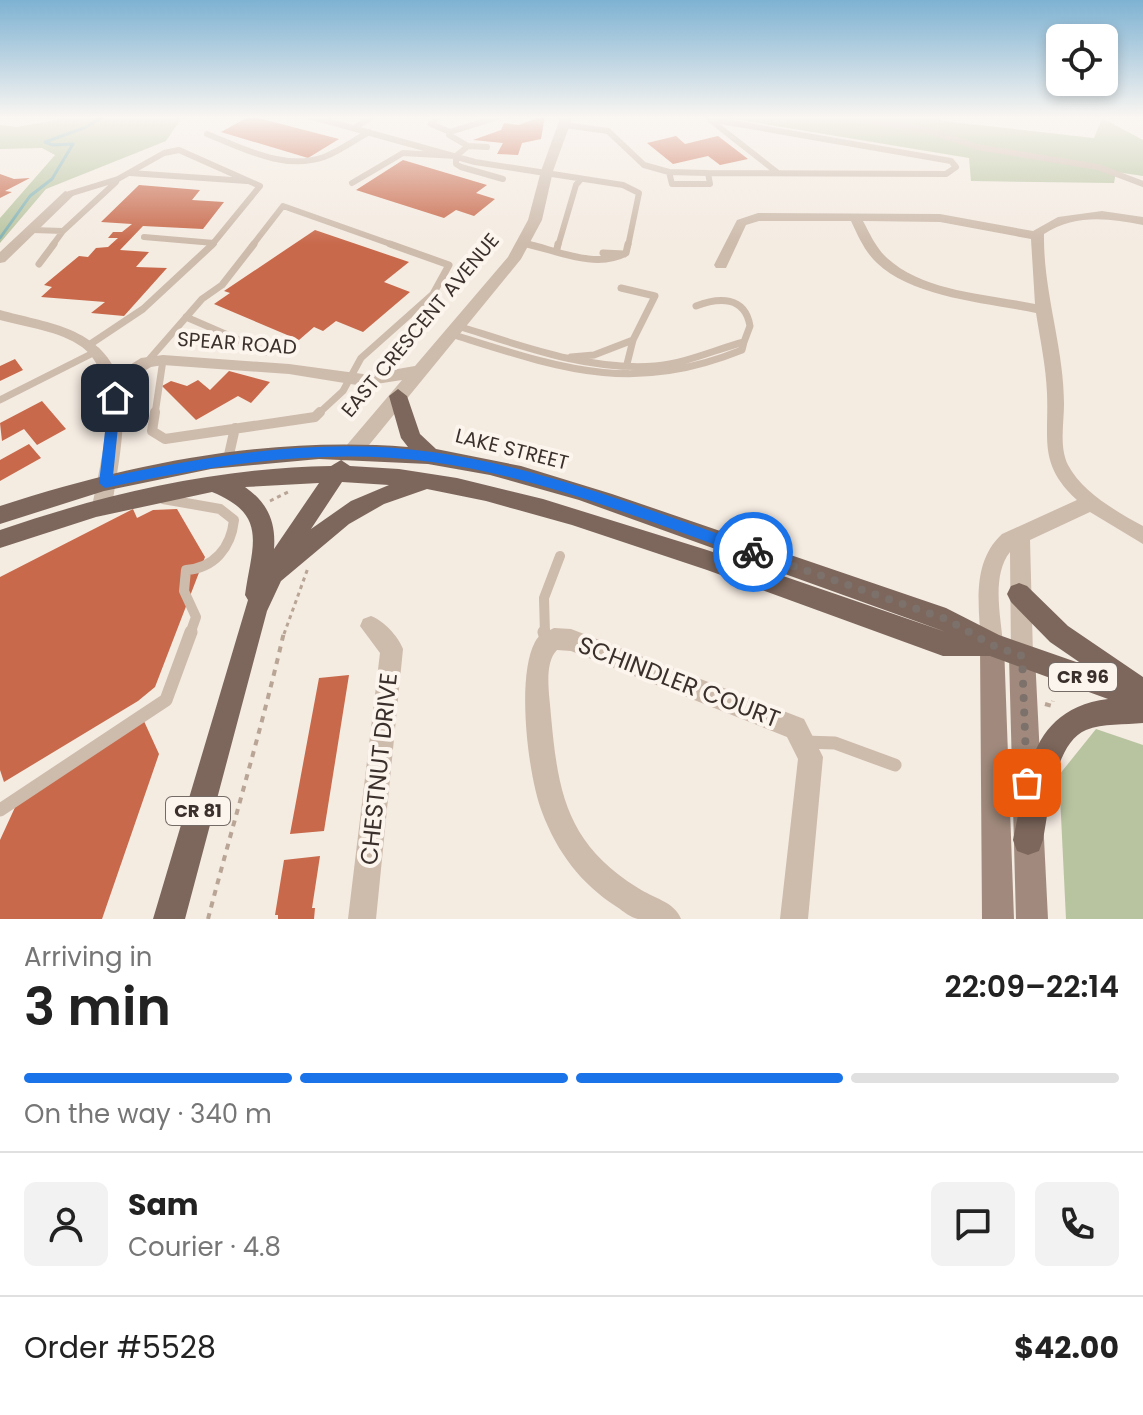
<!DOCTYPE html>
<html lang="en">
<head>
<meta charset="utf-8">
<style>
  body { margin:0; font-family:Poppins,sans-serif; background:#f2f2f2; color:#222; height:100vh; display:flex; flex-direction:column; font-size:30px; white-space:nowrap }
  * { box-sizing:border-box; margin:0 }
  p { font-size:26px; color:#767676 }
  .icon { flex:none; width:44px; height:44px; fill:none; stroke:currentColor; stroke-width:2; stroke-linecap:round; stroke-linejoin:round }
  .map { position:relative; height:919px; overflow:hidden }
  .details { display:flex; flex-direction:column; background:#fff; flex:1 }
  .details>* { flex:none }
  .tools { position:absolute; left:1046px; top:24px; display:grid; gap:16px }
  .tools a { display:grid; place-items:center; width:72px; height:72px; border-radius:12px; background:#fff; box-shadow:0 4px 12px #0003; font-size:40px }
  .pin { position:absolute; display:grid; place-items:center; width:68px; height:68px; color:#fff; margin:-34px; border-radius:16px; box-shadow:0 4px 12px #0006 }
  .courier { position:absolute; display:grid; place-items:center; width:80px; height:80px; margin:-40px; border:6px solid #1a73e8; border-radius:50%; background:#fff; color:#222; box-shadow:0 2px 10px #0007 }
  .overview em { font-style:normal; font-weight:600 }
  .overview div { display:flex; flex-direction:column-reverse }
  .overview { display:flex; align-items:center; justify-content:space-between; height:136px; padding:0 24px }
  h1 { font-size:52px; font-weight:600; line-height:60px }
  .bar { display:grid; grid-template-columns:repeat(4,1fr); gap:12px 8px; align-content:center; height:96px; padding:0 24px }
  .bar i { height:10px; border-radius:6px; background:#e0e0e0 }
  .bar .on { background:#1a73e8 }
  .bar p { grid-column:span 4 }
  .line { display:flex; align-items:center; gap:20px; padding:0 24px; border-top:2px solid #e0e0e0 }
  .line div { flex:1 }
  .round { display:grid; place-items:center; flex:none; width:84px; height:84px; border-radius:12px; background:#f2f2f2 }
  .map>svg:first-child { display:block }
  .green { fill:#b8c4a0 }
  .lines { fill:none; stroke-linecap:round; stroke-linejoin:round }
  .stream { stroke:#7fb0b2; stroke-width:3 }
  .building { fill:#c8694b }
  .path-far1 { stroke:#b9a596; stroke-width:3; stroke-dasharray:4 4; stroke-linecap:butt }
  .path { stroke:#b9a596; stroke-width:4; stroke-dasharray:6 6; stroke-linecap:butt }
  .service-far3 { stroke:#cdbbac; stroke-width:6 }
  .service-far2 { stroke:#cdbbac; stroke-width:7 }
  .service-far1 { stroke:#cdbbac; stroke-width:10 }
  .service { stroke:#cdbbac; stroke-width:13 }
  .minor { fill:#cdbbac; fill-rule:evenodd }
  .tertiary { fill:#cdbbac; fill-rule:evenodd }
  .secondary { fill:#a18a7d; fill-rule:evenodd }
  .primary { fill:#7d675c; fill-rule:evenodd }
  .route { fill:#1a73e8 }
  .done { stroke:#7c716b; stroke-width:8; stroke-dasharray:0 14.4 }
  .labels { text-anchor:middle; stroke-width:8; stroke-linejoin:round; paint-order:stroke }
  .shield { fill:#fbf5ee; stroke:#756b66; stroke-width:2 }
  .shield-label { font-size:18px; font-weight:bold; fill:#3b302b }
  .street-label { font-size:20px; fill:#3b302b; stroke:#fbf5ee }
  .near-street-label { font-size:24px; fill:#3b302b; stroke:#fbf5ee }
</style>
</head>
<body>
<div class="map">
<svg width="1143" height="919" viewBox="0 0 1143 919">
  <rect width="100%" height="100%" fill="#f4ebe1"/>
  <!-- green -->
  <path class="green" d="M77,116H183L166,141L46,189L0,243V218L55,155L42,148L0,149V125L17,127Z
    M715,116H930L944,121L1094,138L1102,118L1143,140V176L1116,172L1114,183L971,181L969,158Z
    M1096,729L1143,745V919H1066L1059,775Z"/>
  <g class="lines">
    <!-- stream -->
    <path class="stream" d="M0,238L30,196L52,179L73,144L53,145L45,142L84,128L104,116"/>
  </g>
  <!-- building -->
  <path class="building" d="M250,116L339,139L308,158L221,132Z
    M545,116L541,139L522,143L518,155L497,154L503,143L473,140L501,130L504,123L518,125Z
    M676,136L685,144L718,136L748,159L720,165L708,156L673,164L647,143Z
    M403,160L487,185L476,193L495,199L474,216L456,210L444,218L356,190Z
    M0,174L14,179L30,178L5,191L12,192L0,198Z
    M139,185L200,190L192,200L224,202L203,229L143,226L120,250L149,252L136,267L167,268L124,316L91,313L105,302L41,297L52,287L44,285L79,256L88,257L96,248L108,247L118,238H108L113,232H122L132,224L101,222Z
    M315,230L409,262L384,282L410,292L363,332L336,321L323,331L314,327L299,340L214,304L230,293L224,291Z
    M15,359L23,370L0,381V366Z
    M229,371L270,382L251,403L238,396L196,420L162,386L171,381L187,386L198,380L210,390Z
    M42,401L66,429L37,445L24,429L2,441L0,423Z
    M29,444L41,458L0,481V460Z
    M133,509L137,518L153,510L177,509L205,557L155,687L138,701L4,782L0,770V577Z
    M349,675L324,831L290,834L319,678Z
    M143,719L159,754L102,919H0V840L17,803Z
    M320,856L312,908H315L314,919H278V915H275L284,860Z"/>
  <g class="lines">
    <!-- path-far1 -->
    <path class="path-far1" d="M270,501L288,492
      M284,634L308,568"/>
    <!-- path -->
    <path class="path" d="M1045,704L1052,706L1053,701
      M208,919C233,823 262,728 284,632"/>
    <!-- service-far3 -->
    <path class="service-far3" d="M309,116L475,162L623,185L639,193L628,246
      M842,116L930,131L977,147L1098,167L1143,184
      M564,125L608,131L644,165L669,172
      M354,128L373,116
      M450,132L501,116
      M207,134C243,148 284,171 324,157C340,151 354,140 369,132
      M468,146L487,147
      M456,156V164L461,167L503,179
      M669,172L708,173L710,184H672Z
      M130,173L247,181
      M708,173L946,174L956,167L951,161L709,119L778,173
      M352,183L403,153L456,156L468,146L449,135L450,132L431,124L438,116
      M69,194L118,179L164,153L179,150L260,186L211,246
      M33,230L63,231
      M144,237L214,243
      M523,243L536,246
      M52,246L63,231L116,182
      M252,246L283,206L396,246
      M558,246L576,185L581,179"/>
    <!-- service-far2 -->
    <path class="service-far2" d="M527,244C558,251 596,269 626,253L628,244
      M557,249L558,244
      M603,253L624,254
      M39,264L54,244
      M621,288L655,296L633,340L625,372
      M696,306C719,297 745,296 750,326L744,342
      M186,317L267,352
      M451,334C560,368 630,395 742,350L744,342C714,350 687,363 655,366C588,371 522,346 458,326
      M89,345L143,309L213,244
      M571,357L594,355L633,340
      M147,362L202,299L222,285L254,244
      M0,400L97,351
      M155,414L163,360
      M318,414L343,391L361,358L433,294L449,265L390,244"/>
    <!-- service-far1 -->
    <path class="service-far1" d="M155,412L152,431L165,439L315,417L320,412
      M228,459L235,428
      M163,499L220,509L234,520C231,548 214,568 186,570L184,591L196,617L190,634
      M545,634L544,598L560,556"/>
    <!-- service -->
    <path class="service" d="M544,632L547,642
      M804,742L835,743L895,765
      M0,810L166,700L191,632"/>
    <!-- minor -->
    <path class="minor" d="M65,191L75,194L5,262L0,263V252Z
      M1102,211L1143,217V225C1108,218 1075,214 1044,234C1043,292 1064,347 1064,404C1064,423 1059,447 1068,465C1082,492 1117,512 1143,526V544L1090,512L1030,540L1033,656L1030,664L1022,667L1014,664L1011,656L1010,552C991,576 1001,617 1003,645L1000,653L992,656L984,653L981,645C979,606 971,563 1002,534L1077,500C1038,464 1049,440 1047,393C1046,366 1040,339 1036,313C989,303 913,298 877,263C865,252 858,236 851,221H759L746,225L726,268H716L714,265L737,220L758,213L940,214L1033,231L1058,217ZM863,221L940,222L1031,239L1035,304C987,294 924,292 887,258C876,248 870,234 863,221Z
      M0,310C46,323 95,326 117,373L141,358L163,355L289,364L363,374L371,380L363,386L289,374L163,365L151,367L120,386C128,426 117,468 112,507L109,513L102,515L95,513L92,507C100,464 124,378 82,347C60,331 26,327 0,320Z
      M371,616C384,621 398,636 403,649L376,919H348L380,653L360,626L363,619Z
      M554,628L571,629L804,719L823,757L808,919H780L798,759L787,737L571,651L557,650C543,664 550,697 551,716C558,793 567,844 638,888C653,898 675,902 681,919C668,919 652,919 638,919C631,918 623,911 617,907C581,884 557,852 542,812C528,776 516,677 535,642C539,634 546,632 554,628Z"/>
    <!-- tertiary -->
    <path class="tertiary" d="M561,116H573L553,171L542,220L521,259L360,456H346L343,451L346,446L402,380L363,386L357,384L354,380L357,376L415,366L508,257L528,220L541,171Z"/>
    <!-- secondary -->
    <path class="secondary" d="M992,633L1001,637L1004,645L1014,919H982L980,645L983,637Z
      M1022,644L1031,647L1035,656L1048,919H1016L1009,656L1013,647Z"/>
    <!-- primary -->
    <path class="primary" d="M398,389L407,396L420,434L436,449L521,466L612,494L946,608L999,635L1082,664L1050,642L1011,602L1007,594L1011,586L1019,583L1027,586L1068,626L1143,677V723C1125,725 1103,723 1086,730C1054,743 1049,810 1043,840L1039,851L1028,855L1017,851L1013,840C1027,776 1029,709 1108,699L990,656H943L707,570L572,525L486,501L427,489L384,504L349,524L281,581L267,611L185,919H153L248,600L245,595C252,545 269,515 212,492L96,517L0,548V530C108,493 217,468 331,466L341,460L350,466L399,469L457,478L543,499L707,550L946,632L579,500L490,475L428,464L319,459L211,469L104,491L0,524V506C133,463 267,436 408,447L401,438L389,396ZM342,482L389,485L351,501L311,529ZM319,483L274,549C276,522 268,503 245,487Z"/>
  </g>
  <!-- sky -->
  <linearGradient id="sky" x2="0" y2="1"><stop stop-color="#7eb2d2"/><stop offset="0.48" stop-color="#faf6f2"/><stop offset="1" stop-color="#faf6f2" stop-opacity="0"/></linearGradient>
  <rect width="1143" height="244" fill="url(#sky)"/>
  <!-- route -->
  <path class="route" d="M115,394L121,398L113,476C218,454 325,437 432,452C542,467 648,510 753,546L760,552L753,558C648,522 542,477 432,462C322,447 213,465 105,488L99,483L109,398Z"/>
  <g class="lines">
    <!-- done -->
    <path class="done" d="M753,552L946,619L992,645L1022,656L1027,783"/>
  </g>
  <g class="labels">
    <!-- shield labels -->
    <g class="shield">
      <rect x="1049" y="663" width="68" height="28" rx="6"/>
      <rect x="166" y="797" width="64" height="28" rx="6"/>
    </g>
    <g class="shield-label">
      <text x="1083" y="683">CR 96</text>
      <text x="198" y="817">CR 81</text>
    </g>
    <!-- street labels -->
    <g class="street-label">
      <text transform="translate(420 325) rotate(-50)" y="7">EAST CRESCENT AVENUE</text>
      <text transform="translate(237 343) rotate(4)" y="7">SPEAR ROAD</text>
      <text transform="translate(512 449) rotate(14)" y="7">LAKE STREET</text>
    </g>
    <!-- near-street labels -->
    <g class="near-street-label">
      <text transform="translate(679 682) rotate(21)" y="8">SCHINDLER COURT</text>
      <text transform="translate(379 769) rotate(-84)" y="8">CHESTNUT DRIVE</text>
    </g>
  </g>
</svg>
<div class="tools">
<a><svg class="icon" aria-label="locate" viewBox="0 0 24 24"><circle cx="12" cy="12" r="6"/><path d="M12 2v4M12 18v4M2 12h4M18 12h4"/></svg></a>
</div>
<div class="pin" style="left:1027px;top:783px;background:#ea580c"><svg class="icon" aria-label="bag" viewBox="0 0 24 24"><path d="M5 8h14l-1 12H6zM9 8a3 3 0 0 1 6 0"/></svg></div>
<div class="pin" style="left:115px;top:398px;background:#1f2937"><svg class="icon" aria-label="home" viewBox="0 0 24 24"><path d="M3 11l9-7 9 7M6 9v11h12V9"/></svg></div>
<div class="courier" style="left:753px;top:552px"><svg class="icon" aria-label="bike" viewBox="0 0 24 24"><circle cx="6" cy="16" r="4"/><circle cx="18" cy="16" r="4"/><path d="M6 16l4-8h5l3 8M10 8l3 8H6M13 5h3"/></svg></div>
</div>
<section class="details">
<div class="overview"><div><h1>3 min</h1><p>Arriving in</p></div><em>22:09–22:14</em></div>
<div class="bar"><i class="on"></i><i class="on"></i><i class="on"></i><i></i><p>On the way · 340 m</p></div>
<div class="line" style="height:144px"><a class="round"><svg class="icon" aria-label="person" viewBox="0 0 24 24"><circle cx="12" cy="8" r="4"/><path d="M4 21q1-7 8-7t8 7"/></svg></a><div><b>Sam</b><p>Courier · 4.8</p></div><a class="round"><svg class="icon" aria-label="chat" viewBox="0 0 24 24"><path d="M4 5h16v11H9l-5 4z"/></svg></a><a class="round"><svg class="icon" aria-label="phone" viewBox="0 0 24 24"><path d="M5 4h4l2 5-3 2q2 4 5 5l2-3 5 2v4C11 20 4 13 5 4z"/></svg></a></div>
<div class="line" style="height:104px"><div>Order #5528</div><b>$42.00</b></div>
</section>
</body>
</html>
